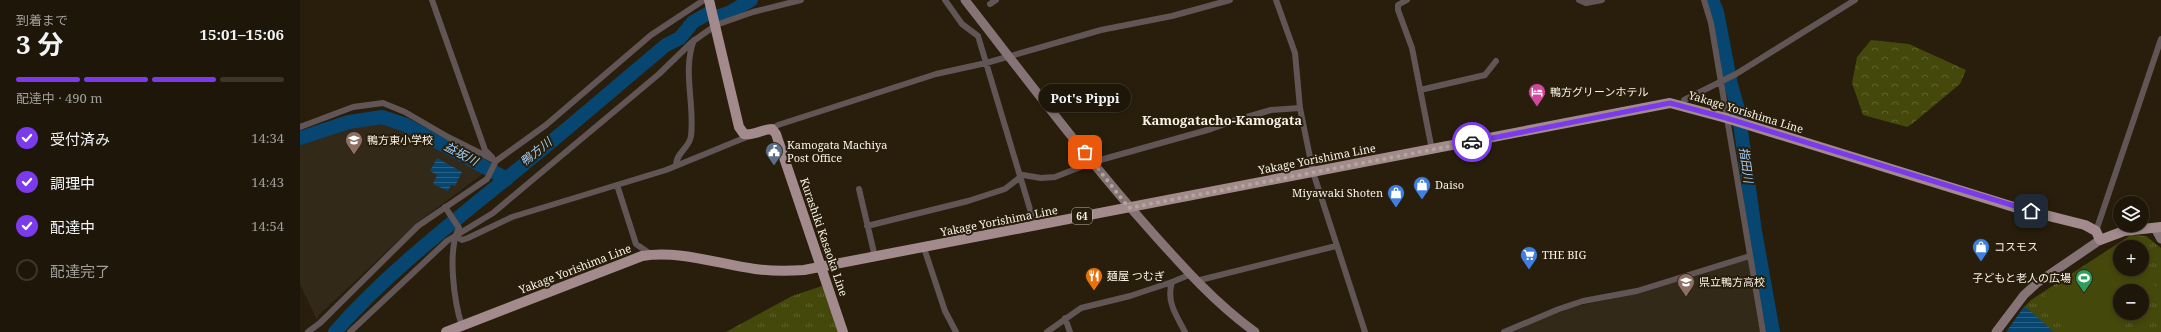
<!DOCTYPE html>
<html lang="ja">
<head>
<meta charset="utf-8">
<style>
  body { margin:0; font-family:"Noto Serif","Noto Sans JP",serif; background:#261f12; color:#f1f3f6; height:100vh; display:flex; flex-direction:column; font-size:15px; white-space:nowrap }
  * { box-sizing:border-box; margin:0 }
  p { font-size:13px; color:#a19f9c }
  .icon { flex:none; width:22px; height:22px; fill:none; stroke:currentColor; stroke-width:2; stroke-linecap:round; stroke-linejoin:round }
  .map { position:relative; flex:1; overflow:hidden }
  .panel { display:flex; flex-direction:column; background:#1e1608; width:300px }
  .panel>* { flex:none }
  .buttons { position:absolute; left:1813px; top:196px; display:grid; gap:8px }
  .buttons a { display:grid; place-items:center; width:36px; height:36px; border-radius:50%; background:#1e1608; box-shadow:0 2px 6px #0003,0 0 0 1px #3c3529; font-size:20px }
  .pin { position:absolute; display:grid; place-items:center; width:34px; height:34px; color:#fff; margin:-17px; border-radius:8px; box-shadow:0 2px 6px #0006 }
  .courier { position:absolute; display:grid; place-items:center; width:40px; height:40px; margin:-20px; border:3px solid #7c3aed; border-radius:50%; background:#fff; color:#222; box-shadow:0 1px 5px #0007 }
  .bubble { position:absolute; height:28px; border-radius:14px; background:#1e1608; box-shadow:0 2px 6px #0003,0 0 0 1px #3c3529; font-size:13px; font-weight:700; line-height:28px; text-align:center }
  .summary em { font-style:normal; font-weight:700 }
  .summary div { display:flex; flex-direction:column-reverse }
  .summary { display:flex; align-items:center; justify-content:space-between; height:68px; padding:0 16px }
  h1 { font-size:26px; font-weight:700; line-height:30px }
  .bar { display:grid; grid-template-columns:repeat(4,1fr); gap:6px 4px; align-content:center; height:48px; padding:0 16px }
  .bar i { height:5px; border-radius:3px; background:#3c3529 }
  .bar .active { background:#7c3aed }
  .bar p { grid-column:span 4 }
  ol { padding:0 16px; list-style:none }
  li { display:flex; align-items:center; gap:12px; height:44px }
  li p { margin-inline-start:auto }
  li .icon { padding:4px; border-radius:50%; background:#7c3aed; color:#fff; stroke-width:4 }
  li:last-child { color:#a19f9c }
  li i { width:22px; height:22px; border:2px solid #3c3529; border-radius:50% }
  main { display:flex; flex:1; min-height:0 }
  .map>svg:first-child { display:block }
  .education { fill:#322919 }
  .forest { fill:url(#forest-crowns) }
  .park { fill:url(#park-tufts); fill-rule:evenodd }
  .pitch { fill:#44480b }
  .water { fill:url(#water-rules) }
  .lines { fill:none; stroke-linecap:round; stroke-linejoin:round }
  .river { stroke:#064670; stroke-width:14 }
  .street { stroke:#615556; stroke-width:6 }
  .secondary { stroke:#867375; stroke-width:9 }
  .primary { stroke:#a38b8d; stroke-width:10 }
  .done { stroke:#b0a89a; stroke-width:4; stroke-dasharray:0 7.2 }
  .route { stroke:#7c3aed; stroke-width:5 }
  .labels { text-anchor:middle; stroke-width:4; stroke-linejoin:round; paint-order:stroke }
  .shield { fill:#281e0b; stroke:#bbb3a5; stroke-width:1 }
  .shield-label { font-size:10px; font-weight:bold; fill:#faf3e7 }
  .poi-label { font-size:11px; fill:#faf3e7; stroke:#281e0b; text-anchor:start }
  .street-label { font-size:11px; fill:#faf3e7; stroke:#281e0b }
  .water-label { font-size:12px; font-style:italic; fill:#a0cef5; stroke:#281e0b }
  .quarter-label { font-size:13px; font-weight:bold; fill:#faf3e7; stroke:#281e0b }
</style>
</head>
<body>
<main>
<section class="panel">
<div class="summary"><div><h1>3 分</h1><p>到着まで</p></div><em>15:01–15:06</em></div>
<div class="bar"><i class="active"></i><i class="active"></i><i class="active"></i><i></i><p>配達中 · 490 m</p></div>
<ol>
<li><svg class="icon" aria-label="check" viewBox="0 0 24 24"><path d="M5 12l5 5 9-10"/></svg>受付済み<p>14:34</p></li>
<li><svg class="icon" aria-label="check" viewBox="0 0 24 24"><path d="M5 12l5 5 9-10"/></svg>調理中<p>14:43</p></li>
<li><svg class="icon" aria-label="check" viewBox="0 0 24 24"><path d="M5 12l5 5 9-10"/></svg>配達中<p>14:54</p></li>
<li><i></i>配達完了</li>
</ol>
</section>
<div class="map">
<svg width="1861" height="332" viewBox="0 0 1861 332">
  <defs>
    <pattern id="forest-crowns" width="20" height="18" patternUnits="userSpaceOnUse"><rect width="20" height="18" fill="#44480b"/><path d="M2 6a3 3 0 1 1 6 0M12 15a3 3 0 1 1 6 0" fill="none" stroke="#60632f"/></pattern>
    <pattern id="park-tufts" width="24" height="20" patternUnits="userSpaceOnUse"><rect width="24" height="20" fill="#44480b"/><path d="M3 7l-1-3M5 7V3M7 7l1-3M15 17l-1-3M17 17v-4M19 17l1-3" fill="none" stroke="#60632f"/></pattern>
    <pattern id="water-rules" width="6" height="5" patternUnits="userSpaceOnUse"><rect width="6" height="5" fill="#064670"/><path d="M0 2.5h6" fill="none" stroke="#2b6184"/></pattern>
  </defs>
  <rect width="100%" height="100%" fill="#281e0b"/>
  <!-- education -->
  <path class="education" d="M76,116L115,132L184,173L118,222L19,315L17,320L0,284V142Z
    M1448,259L1460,332H1211L1273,307L1330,295Z"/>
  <!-- forest -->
  <path class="forest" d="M1571,40L1609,44L1666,70L1660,84L1612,124L1607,127L1563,115L1552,83L1557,57Z"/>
  <!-- park -->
  <path class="park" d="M1831,235L1846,236L1861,248V332H1752L1723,308L1731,300ZM1820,247H1842V269H1820ZM1820,291H1842V313H1820Z
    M522,286L539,332H426L492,296Z"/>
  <!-- pitch -->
  <path class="pitch" d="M1814,252L1820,254V269H1839L1856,287L1842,300V291H1820V313H1828L1808,332H1783L1755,310L1744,295Z"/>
  <!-- water -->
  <path class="water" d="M137,158L162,172L155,186L151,185L148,191L133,184L137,175L130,171Z
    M1723,308H1727L1754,332H1706Z"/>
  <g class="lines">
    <!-- river -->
    <path class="river" d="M1412,0L1417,12L1431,85L1438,109L1455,231L1473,332
      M0,138L49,122L82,117L106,125L207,179
      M35,332C84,276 143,230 201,183C257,138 311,91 366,45L380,38L393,22L409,13L417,17L429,13L451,0"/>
    <!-- street -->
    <path class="street" d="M132,0L185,150L192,157
      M645,0L662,24L678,36L735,226
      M976,0L995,53L1000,108L1013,172L1065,332
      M1107,0L1098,5V10L1112,48L1132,150
      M1279,0L1286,3L1302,0
      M1404,0L1411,23L1463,332
      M690,4L696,0
      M1120,90L1185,75L1196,61
      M1382,105L1384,100L1436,74L1555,0
      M0,127L53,107L83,103L105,112L148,137L196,161
      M472,129L478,125L636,74L686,63L801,30L872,16L930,0
      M376,165C376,153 390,147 391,136C395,105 382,70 394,40
      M317,185L336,244L352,255
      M559,189L575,257
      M145,207L159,228C147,250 154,302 162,326
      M567,226L668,201L705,189L723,175L741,178L755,177L793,162L911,129L933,121L971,110L1000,108
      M1796,231L1861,39
      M155,236L162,240L168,238L212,217L366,170L449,136
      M624,248L645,311L656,332
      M896,281L1036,246
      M765,318L770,332
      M8,332L20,323L118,226L187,179L196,161L246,125L351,35L404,0
      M50,332L147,241L193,213L359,74L392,42L416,25L453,12L501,0
      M747,332L781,308L830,296L872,282
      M885,332C876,315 866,301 872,282L889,275
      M1204,332L1259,309L1283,301L1337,291L1450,256"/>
    <!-- secondary -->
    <path class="secondary" d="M665,0C726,78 785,157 851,231C884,268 915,303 955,332
      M1855,228L1861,239
      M1696,332L1724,295L1737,283L1800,240"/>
    <!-- primary -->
    <path class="primary" d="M409,0L439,127L444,134C454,136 462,129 472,129L476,134L543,332
      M146,332L342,256C380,250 418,264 455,269C471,271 487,271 504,270L1370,103L1426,118L1717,208L1785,225L1796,231L1800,240L1824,231L1861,227"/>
  </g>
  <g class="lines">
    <!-- done -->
    <path class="done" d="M785,152L829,208L1172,142"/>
    <!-- route -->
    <path class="route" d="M1172,142L1370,103L1426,118L1731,211"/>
  </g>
  <!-- icons -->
  <defs>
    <symbol id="hotel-pin" viewBox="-11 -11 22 30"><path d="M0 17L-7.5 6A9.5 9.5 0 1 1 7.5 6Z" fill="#d1479c" stroke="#281e0b"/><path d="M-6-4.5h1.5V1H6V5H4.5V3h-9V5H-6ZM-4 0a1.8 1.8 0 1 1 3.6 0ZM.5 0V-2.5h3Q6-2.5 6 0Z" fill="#fff"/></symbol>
    <symbol id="school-pin" viewBox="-11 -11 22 30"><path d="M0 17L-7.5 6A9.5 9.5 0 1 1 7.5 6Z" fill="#8d6e63" stroke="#281e0b"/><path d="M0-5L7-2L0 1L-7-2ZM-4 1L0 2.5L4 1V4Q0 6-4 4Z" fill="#fff"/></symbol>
    <symbol id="civic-pin" viewBox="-11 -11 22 30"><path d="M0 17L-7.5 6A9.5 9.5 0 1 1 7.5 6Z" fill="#5c6f8a" stroke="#281e0b"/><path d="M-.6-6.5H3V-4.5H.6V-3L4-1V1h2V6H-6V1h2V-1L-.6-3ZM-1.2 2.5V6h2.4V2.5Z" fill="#fff"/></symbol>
    <symbol id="shop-pin" viewBox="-11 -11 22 30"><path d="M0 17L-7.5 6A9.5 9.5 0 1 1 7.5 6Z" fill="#3f7fe0" stroke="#281e0b"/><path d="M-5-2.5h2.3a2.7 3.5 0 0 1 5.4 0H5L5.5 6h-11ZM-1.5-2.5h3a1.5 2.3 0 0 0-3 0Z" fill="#fff"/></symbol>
    <symbol id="supermarket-pin" viewBox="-11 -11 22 30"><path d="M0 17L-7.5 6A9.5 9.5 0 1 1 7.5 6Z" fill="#3f7fe0" stroke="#281e0b"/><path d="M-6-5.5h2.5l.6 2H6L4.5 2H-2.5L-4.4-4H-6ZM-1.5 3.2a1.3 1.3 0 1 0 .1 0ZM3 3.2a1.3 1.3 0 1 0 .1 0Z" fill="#fff"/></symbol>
    <symbol id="restaurant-pin" viewBox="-11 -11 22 30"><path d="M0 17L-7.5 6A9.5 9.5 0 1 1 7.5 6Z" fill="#e8710a" stroke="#281e0b"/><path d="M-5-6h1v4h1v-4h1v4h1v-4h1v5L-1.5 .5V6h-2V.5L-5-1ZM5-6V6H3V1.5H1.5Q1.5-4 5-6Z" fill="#fff"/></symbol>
    <symbol id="stadium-pin" viewBox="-11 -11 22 30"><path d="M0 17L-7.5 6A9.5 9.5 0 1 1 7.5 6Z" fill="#2e9e5b" stroke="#281e0b"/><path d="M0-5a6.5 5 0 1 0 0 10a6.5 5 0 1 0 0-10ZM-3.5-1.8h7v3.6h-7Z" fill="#fff"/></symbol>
  </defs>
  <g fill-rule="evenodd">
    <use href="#hotel-pin" x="1227" y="82" width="20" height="27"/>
    <use href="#school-pin" x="44" y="130" width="20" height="27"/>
    <use href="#civic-pin" x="464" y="141" width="20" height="27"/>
    <use href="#shop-pin" x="1112" y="175" width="20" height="27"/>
    <use href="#shop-pin" x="1086" y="183" width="20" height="27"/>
    <use href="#shop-pin" x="1671" y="237" width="20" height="27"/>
    <use href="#supermarket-pin" x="1219" y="245" width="20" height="27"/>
    <use href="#restaurant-pin" x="784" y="266" width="20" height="27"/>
    <use href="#stadium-pin" x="1774" y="268" width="20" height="27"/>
    <use href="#school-pin" x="1376" y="272" width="20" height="27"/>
  </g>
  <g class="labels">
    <!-- shield labels -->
    <rect class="shield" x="772" y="208" width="20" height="16" rx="3"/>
    <g class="shield-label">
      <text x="782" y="220">64</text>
    </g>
    <!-- poi labels -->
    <g class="poi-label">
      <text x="1250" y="96">鴨方グリーンホテル</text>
      <text x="67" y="144">鴨方東小学校</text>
      <text x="487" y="149">Kamogata Machiya<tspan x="487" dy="13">Post Office</tspan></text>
      <text x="1135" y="189">Daiso</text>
      <text x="1083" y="197" text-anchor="end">Miyawaki Shoten</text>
      <text x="1694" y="251">コスモス</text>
      <text x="1242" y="259">THE BIG</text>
      <text x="807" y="280">麺屋 つむぎ</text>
      <text x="1771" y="282" text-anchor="end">子どもと老人の広場</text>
      <text x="1399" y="286">県立鴨方高校</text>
    </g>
    <!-- street labels -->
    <g class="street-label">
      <text transform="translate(1446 112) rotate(17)" y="4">Yakage Yorishima Line</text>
      <text transform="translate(1017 159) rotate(-11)" y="4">Yakage Yorishima Line</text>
      <text transform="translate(699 221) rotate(-11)" y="4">Yakage Yorishima Line</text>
      <text transform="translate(524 237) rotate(71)" y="4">Kurashiki Kasaoka Line</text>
      <text transform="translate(275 269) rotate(-21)" y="4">Yakage Yorishima Line</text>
    </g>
    <!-- water labels -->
    <g class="water-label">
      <text transform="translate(236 152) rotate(-39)" y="4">鴨方川</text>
      <text transform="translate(161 154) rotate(28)" y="4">益坂川</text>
      <text transform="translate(1446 165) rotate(82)" y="4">指田川</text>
    </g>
    <!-- quarter labels -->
    <g class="quarter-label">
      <text x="922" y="125">Kamogatacho-Kamogata</text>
    </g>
  </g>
</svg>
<div class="buttons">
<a><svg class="icon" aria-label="layers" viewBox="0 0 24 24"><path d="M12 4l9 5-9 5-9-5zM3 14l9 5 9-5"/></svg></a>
<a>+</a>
<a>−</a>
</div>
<div class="pin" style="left:785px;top:152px;background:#ea580c"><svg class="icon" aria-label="bag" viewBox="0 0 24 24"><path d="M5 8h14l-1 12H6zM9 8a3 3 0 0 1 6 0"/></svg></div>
<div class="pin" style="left:1731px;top:211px;background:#1f2937"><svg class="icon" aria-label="home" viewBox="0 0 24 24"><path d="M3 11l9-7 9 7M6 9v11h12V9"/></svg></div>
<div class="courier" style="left:1172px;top:142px"><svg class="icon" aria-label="car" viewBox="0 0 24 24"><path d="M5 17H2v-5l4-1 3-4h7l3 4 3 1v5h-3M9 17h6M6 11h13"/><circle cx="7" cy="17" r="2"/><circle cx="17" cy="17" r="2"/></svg></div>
<div class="bubble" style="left:739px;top:84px;width:92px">Pot's Pippi</div>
</div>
</main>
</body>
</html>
